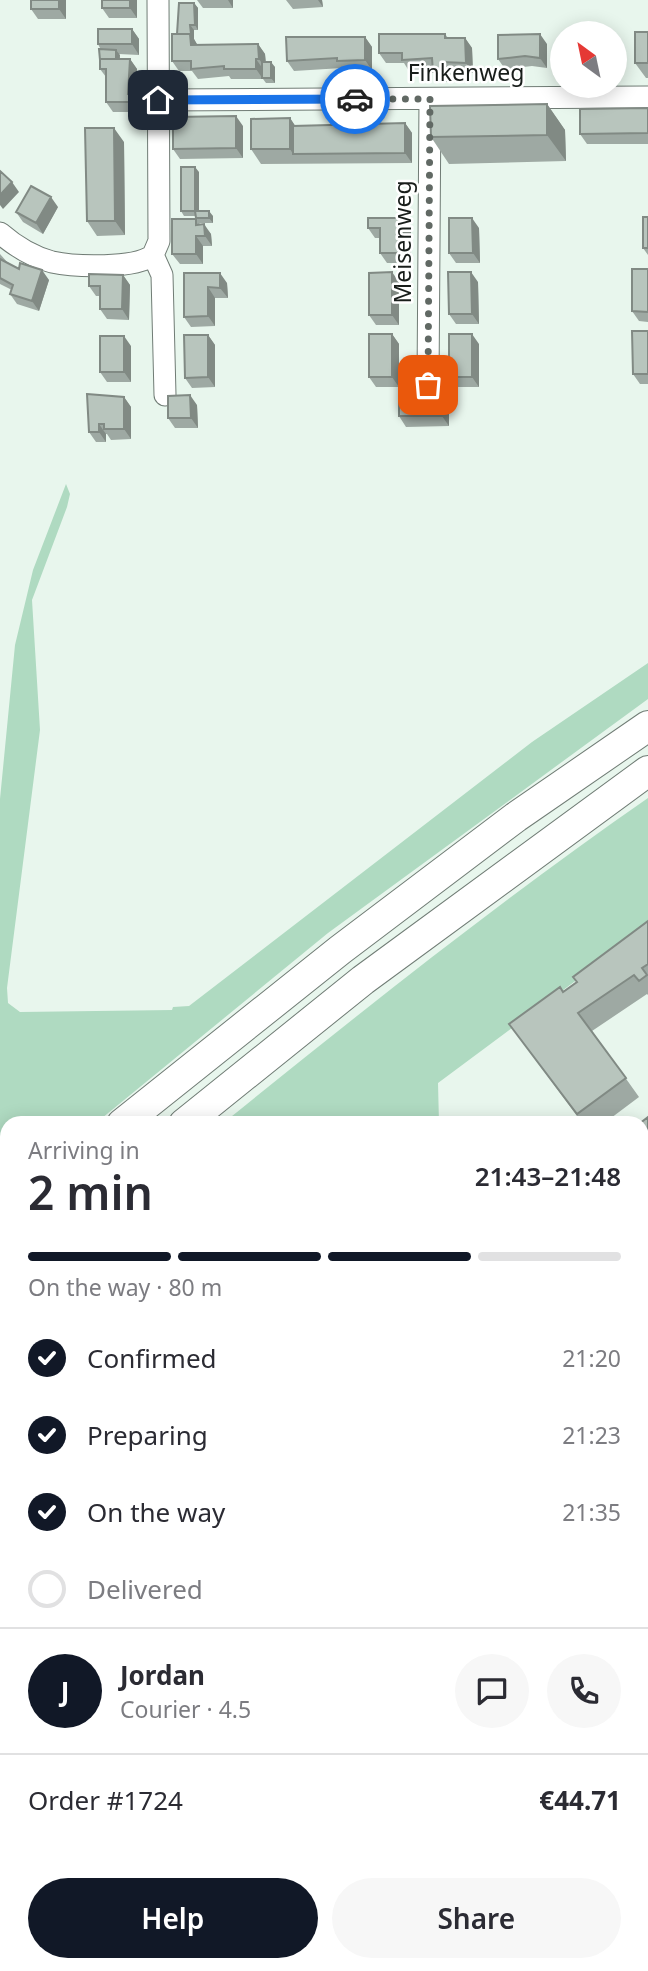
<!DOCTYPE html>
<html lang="en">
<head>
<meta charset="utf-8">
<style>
  body { margin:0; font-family:"Noto Sans",sans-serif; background:#f7f7f7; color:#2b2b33; height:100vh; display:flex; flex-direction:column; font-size:26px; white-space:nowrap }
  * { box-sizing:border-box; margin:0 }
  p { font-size:23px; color:#7c7c81 }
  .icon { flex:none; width:38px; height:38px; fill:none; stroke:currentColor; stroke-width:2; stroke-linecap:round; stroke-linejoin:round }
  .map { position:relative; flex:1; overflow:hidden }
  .sheet { position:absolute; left:0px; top:1116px; width:649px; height:856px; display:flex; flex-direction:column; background:#fff; border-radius:21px 21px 0 0; box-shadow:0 4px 18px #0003 }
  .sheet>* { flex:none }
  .needle { width:46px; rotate:327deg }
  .buttons { position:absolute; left:550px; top:21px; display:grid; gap:14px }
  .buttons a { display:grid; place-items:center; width:77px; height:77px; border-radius:50%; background:#fff; box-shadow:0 4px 18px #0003; font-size:35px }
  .pin { position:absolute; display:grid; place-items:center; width:60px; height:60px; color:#fff; margin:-30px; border-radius:14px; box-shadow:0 4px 10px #0006 }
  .courier { position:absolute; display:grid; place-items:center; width:70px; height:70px; margin:-35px; border:5px solid #1a73e8; border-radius:50%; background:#fff; color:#222; box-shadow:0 2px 9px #0007 }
  .headline em { font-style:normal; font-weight:600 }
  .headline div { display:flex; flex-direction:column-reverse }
  .headline { display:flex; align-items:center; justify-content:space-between; height:119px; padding:0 28px }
  h1 { font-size:46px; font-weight:600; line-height:52px }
  .bar { display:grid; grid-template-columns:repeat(4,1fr); gap:10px 7px; align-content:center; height:84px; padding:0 28px }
  .bar i { height:9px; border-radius:5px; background:#e1e1e2 }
  .bar .selected { background:#111827 }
  .bar p { grid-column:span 4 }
  .line { display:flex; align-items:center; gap:18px; padding:0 28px; border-top:2px solid #e1e1e2 }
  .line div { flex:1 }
  .round { display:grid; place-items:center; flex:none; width:74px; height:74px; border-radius:37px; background:#f7f7f7 }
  ol { padding:0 28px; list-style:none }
  li { display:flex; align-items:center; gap:21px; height:77px }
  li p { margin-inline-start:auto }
  li .icon { padding:7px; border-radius:50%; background:#111827; color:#fff; stroke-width:4 }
  li:last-child { color:#7c7c81 }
  li i { width:38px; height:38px; border:4px solid #e1e1e2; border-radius:50% }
  .action { display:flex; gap:14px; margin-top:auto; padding:14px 28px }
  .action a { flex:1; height:80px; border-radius:42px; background:#111827; color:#fff; font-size:28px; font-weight:600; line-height:80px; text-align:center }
  .action a+a { background:#f7f7f7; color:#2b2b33 }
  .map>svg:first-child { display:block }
  .green { fill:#afdac1 }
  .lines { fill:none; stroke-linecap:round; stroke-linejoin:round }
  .minor-casing { stroke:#707c75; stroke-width:23 }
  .highway-casing { stroke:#707c75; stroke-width:32 }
  .minor { stroke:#fff; stroke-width:21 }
  .highway { stroke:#fff; stroke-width:30 }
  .wall { fill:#9ea9a3 }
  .shaded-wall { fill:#818a84 }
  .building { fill:#b8c5bd; stroke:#818a84; stroke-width:2 }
  .done { stroke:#616964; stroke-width:7; stroke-dasharray:0 12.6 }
  .route { stroke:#1a73e8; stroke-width:9 }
  .labels { text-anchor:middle; stroke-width:5; stroke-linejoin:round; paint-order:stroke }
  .street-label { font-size:23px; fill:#181d1a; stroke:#fff }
</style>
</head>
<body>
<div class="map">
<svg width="648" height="1971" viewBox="0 0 648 1971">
  <rect width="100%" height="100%" fill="#e8f6ed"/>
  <!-- green -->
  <path class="green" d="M66,484L70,494L67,507L32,600L40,730L7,988L8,1003L20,1012L172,1010L173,1007L189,1006L532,742L648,663V699L328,933L96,1123L7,1124V1200L0,1206V799L15,645L33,570Z
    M648,798V927L438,1083L439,1123L222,1124C361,1012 501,900 648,798Z
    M642,1168H648V1280H642Z
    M7,1303V1520L0,1486V1310Z
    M642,1451H648V1605H642Z"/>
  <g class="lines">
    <defs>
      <path id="minor" d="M158,0L159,241L153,255L162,275L165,395
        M158,100L648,97
        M0,233C15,246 33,257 52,262C75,267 135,269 153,255
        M428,385L430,99"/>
      <path id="highway" d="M122,1124L340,950L516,817L648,726
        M184,1124L363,980L648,771
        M0,1229L7,1223
        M0,1279L7,1273"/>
    </defs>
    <!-- minor casing -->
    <use href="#minor" class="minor-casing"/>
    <!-- highway casing -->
    <use href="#highway" class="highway-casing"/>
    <!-- minor -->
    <use href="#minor" class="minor"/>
    <!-- highway -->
    <use href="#highway" class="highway"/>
  </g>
  <!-- wall -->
  <path class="wall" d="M31,0H66V19H38L31,9Z
    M137,0V18H109L102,8Z
    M197,0H233V8H203Z
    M286,0H322L323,7L293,9Z
    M194,3L198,8V30H194V39L197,45L258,44L265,54L266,62L275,67V83H266L263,79H231L229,76L198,79L192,71H179L172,61Z
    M132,29L139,39V55L119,54L120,59H130L137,69L135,100L138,104V112H113L106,102V77L100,69L101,50L98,44Z
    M648,32V78H646L635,63Z
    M445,34L448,38H465L472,48L473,73L450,72L451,82H440L433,72V68L409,71L404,63H386L379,53Z
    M365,37L372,47V70L344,71L342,68L294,71L287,61Z
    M614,42L619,49L620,75L614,73Z
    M547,44V68L532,66L505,69L498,59Z
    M547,104L565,130L566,161L449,164L431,137Z
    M648,108V144H587L580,134Z
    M290,118L295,126L405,123L412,133V163L261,164L251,149Z
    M243,126V158L180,159L173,149Z
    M124,142L125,235L97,236L87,221Z
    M199,172V211L213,216V223H199L211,234L212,246H203V264H180L172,254L196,219V216H184L181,211Z
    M58,207L43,234L23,222L16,212Z
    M648,217V255L643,248Z
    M368,228H411V263H387L380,253V238H375Z
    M479,228L480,263H456L449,253Z
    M0,254L8,263L19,269L49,280L39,311L17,304L10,294L12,290L0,284Z
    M648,269V322L639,321L632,311Z
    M184,273L227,283L228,298H215V326L191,327L184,317Z
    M123,275L130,285L129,320L107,319L100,309V296H96L89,286Z
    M399,282V325H376L369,315Z
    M478,282L479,324H456L449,314Z
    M648,331V384H640L633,374Z
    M392,334L399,344V387H376L369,377Z
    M208,335L215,345V387L192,388L185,378Z
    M479,344V387H456L449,377Z
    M131,346V382H107L100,372Z
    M124,397L131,407V439L111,440L107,434H106V442H96L89,432Z
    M449,403V426L406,427L399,416Z
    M197,405L198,428H175L168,418Z
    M648,921V995L647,994L592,1031L639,1097L603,1124H583L509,1024L563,992L577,982Z
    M648,1117V1137L642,1141V1124Z
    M642,1272H648V1315H642Z
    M642,1323H648V1391H642Z
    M642,1400H648V1443H642Z
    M642,1596H648V1642L642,1634Z
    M642,1648H648V1708H643L642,1707Z
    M642,1713H648V1758L642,1749Z
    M642,1764H648V1853H642Z"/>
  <!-- shaded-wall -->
  <path class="shaded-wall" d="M59,0H66V19L59,9Z
    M130,0H137V18L130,8Z
    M228,0H233V8Z
    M318,0H322L323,7Z
    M194,3L198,8V30L195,25Z
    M190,25L194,30V39L197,44L198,55L191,45Z
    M132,29L139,39V55L132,44Z
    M540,34L547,44V68L540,58Z
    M365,37L372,47V70L365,60Z
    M465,38L472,48L473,73L466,63Z
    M614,42L619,49L620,75L614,67Z
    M258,44L265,54L266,69L259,59Z
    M116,50L120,55L119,69L116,64Z
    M130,59L137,69L135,100L138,104V112L131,102L128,94Z
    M256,59L263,69V79L256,69Z
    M271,62L275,67V83L271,78Z
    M443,62L450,72L451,82L444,71Z
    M547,104L565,130L566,161L547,135Z
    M236,116L243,126V158L236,148Z
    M290,118L300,133L293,154L290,149Z
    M405,123L412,133V163L405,153Z
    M114,128L124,142L125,235L115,221Z
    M195,167L199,172V216L195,211Z
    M12,182L19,192L3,209L0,205V195Z
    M51,197L58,207L43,234L36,223Z
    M209,211L213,216V223L209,218Z
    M404,218L411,228V263L404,253Z
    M472,218L479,228L480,263L473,253Z
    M204,224L211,234L212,246L205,236Z
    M196,236L203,246V264L196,254Z
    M42,270L49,280L39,311L32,301Z
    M392,272L399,282V325L392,315Z
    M471,272L478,282L479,324L472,314Z
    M220,273L227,283L228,298L220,288Z
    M123,275L130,285L129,320L122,309Z
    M208,287L215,298V326L208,316Z
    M392,334L399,344V387L392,377Z
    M472,334L479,344V387L472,377Z
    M208,335L215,345V387L208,377Z
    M124,336L131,346V382L124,372Z
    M442,393L449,403V426L442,416Z
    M190,395L197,405L198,428L191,418Z
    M124,397L131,407V439L124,429Z
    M99,424L106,434V442L99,432Z"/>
  <!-- building -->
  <path class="building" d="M31,0H59V9H31Z
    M102,0H130V8H102Z
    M179,3H194L195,25H190L191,34H177Z
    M98,29H132V44H98Z
    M635,32H648V63H635Z
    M172,34H190L191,45L258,44L259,59H256V69H224V66L191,69V61H172Z
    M379,34H445V38H465L466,63L443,62L444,71L433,72L432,58L402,60V53H379Z
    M540,34V58L525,56L498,59V35Z
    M286,37H365V60L337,61V58L287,61Z
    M99,49L116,50V59H100V60Z
    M100,59H130L128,94H131V102H106V69H100Z
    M262,62H271V78H262Z
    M547,104V135L431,137L430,106Z
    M648,108V133L580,134V109Z
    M236,116V148L173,149V117Z
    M290,118V149H251V119Z
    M405,123V153L293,154V126Z
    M85,128H114L115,221H87Z
    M181,167H195V211H181Z
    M0,171L12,182L0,195Z
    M31,186L51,197L36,223L16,212Z
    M195,211H209V218H196Z
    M643,217H648V248H643Z
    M368,218H404V253H380V228H368Z
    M449,218H472L473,253H449Z
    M172,219H196V225L204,224L205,236H196V254H172Z
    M0,259L19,269L20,263L42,270L32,301L10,294L13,285L0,278Z
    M632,269H648V312L632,311Z
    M392,272V315H369V273Z
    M448,272H471L472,314H449Z
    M184,273H220V288L208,287V316L184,317Z
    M89,274L123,275L122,309H100V286H89Z
    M632,331H648V374H633Z
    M369,334H392V377H369Z
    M449,334H472V377H449Z
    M184,335H208V377L185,378Z
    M100,336H124V372H100Z
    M399,393H442V416H399Z
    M87,394L124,397V429H104V424H99V432H89Z
    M190,395L191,418H168V396Z
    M648,921V964L642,968L647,975L639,981L634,975L578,1013L626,1078L577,1114L509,1024L560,987L563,992L577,982L573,977Z
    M648,1117V1130L642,1134V1124H639Z
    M642,1272H648V1296H642Z
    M642,1323H648V1372H642Z
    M642,1400H648V1424H642Z
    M642,1596H648V1625H642Z
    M642,1648H648V1689H642Z
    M642,1713H648V1747H642Z
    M642,1764H648V1834H642Z
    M642,1863H648V1971H635V1965H642Z"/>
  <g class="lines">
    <!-- done -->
    <path class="done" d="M355,99H430L428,385"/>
    <!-- route -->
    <path class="route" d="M158,100L355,99"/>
  </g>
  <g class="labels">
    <!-- street labels -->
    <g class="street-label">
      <text x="466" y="81">Finkenweg</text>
      <text transform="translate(403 242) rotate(-90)" y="8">Meisenweg</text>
    </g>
  </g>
</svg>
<div class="buttons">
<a><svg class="needle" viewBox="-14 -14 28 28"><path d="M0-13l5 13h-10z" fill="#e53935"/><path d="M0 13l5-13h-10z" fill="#7c7c81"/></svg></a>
</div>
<div class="pin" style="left:428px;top:385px;background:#ea580c"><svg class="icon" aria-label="bag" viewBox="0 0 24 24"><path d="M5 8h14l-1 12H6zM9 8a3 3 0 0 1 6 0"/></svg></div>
<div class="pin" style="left:158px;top:100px;background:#1f2937"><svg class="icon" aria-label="home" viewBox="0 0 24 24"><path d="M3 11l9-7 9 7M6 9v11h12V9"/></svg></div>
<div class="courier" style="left:355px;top:99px"><svg class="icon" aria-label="car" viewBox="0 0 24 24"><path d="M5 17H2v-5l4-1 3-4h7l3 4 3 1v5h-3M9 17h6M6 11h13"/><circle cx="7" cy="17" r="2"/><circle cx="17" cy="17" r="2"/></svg></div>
<section class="sheet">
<div class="headline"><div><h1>2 min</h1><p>Arriving in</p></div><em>21:43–21:48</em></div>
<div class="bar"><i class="selected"></i><i class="selected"></i><i class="selected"></i><i></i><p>On the way · 80 m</p></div>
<ol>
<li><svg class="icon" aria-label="check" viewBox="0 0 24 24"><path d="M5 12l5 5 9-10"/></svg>Confirmed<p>21:20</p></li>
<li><svg class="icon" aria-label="check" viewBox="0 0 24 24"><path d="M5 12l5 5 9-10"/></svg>Preparing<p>21:23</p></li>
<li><svg class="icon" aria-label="check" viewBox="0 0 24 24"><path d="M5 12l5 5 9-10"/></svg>On the way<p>21:35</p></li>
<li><i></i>Delivered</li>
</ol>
<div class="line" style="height:126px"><b class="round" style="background:#111827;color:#fff">J</b><div><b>Jordan</b><p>Courier · 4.5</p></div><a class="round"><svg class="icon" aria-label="chat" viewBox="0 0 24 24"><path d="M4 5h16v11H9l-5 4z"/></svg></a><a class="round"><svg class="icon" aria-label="phone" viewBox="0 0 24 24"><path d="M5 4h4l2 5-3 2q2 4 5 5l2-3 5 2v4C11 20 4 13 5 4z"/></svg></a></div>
<div class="line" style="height:91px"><div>Order #1724</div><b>€44.71</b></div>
<div class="action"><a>Help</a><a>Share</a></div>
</section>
</div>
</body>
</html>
